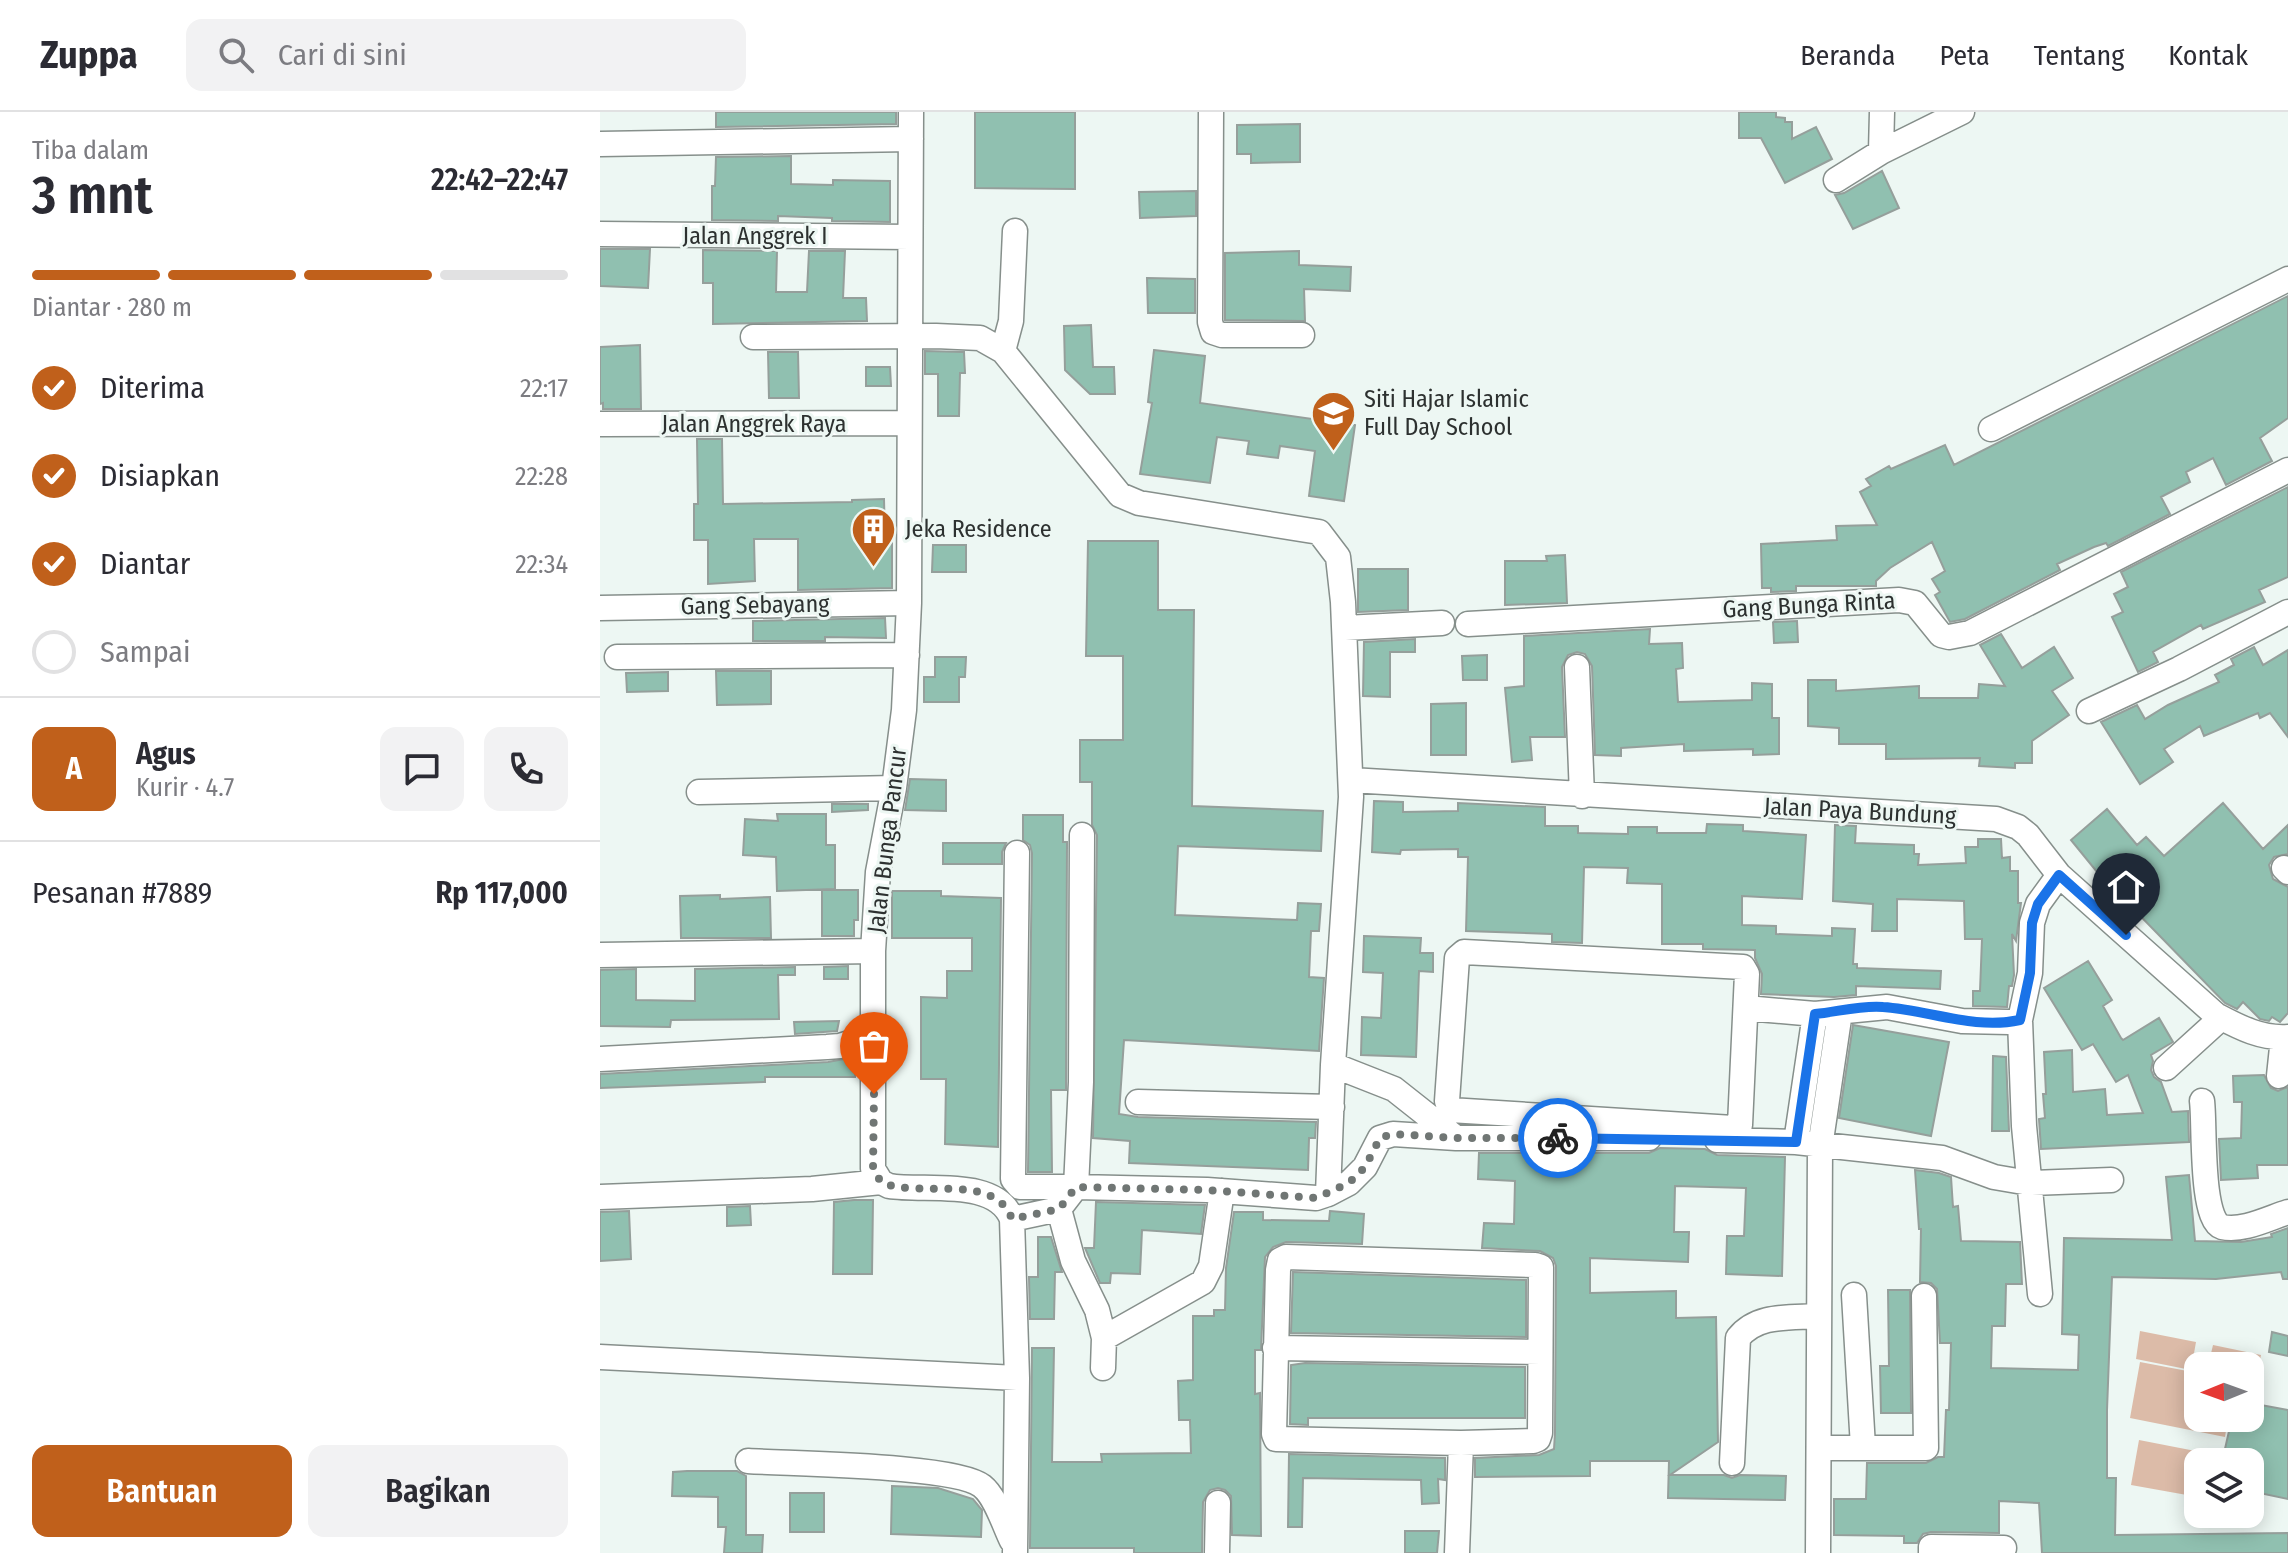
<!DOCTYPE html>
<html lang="id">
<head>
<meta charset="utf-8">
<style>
  body { margin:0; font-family:"Fira Sans Condensed",sans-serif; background:#f2f2f3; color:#2b2b33; height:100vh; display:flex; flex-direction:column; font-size:30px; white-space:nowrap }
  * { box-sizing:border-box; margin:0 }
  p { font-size:26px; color:#7c7c81 }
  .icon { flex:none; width:44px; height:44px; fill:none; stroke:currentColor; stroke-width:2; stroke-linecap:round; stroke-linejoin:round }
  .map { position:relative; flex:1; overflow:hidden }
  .side { display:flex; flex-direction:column; background:#fff; width:600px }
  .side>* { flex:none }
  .needle { width:52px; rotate:269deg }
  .tools { position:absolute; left:1584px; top:1240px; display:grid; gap:16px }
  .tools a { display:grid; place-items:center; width:80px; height:80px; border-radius:16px; background:#fff; box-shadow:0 4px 20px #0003; font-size:40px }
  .pin { position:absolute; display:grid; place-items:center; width:68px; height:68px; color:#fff; margin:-82px -34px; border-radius:50% 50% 50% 0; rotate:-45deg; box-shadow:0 0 8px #0007 }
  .pin .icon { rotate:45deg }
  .courier { position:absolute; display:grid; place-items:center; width:80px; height:80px; margin:-40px; border:6px solid #1a73e8; border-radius:50%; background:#fff; color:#222; box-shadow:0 2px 10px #0007 }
  .summary em { font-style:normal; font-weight:600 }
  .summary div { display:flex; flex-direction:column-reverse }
  .summary { display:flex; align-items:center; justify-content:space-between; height:136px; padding:0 32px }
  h1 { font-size:52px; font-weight:600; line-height:60px }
  .bar { display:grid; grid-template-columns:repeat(4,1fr); gap:12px 8px; align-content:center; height:96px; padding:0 32px }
  .bar i { height:10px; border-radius:6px; background:#e1e1e2 }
  .bar .selected { background:#c0601b }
  .bar p { grid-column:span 4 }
  .line { display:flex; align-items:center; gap:20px; padding:0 32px; border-top:2px solid #e1e1e2 }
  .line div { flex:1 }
  .round { display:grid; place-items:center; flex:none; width:84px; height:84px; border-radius:16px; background:#f2f2f3 }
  ol { padding:0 32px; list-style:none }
  li { display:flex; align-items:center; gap:24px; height:88px }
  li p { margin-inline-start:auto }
  li .icon { padding:8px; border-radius:50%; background:#c0601b; color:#fff; stroke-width:4 }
  li:last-child { color:#7c7c81 }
  li i { width:44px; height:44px; border:4px solid #e1e1e2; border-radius:50% }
  .cta { display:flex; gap:16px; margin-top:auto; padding:16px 32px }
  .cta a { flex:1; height:92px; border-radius:16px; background:#c0601b; color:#fff; font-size:32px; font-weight:600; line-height:92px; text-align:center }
  .cta a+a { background:#f2f2f3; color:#2b2b33 }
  header { display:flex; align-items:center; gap:48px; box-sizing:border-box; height:112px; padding:0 40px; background:#fff; border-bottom:2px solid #e1e1e2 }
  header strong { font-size:38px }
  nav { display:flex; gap:44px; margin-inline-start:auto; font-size:28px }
  .search { width:560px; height:72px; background:#f2f2f3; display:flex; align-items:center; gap:20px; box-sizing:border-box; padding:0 28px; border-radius:16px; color:#7c7c81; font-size:30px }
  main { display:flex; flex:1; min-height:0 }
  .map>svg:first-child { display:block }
  .green { fill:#dcbba8 }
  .building { fill:#90c0b0; stroke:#959f9b; stroke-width:2 }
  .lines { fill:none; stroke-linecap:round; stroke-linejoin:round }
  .minor-casing { stroke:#868f8b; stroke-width:27 }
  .minor { stroke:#fff; stroke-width:24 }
  .done { stroke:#707674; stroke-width:8; stroke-dasharray:0 14.4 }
  .route { stroke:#1a73e8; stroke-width:10 }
  .labels { text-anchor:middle; stroke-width:6; stroke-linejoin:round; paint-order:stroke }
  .street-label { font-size:24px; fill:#2d3130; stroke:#edf7f3 }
  .poi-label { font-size:24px; fill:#2d3130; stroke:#edf7f3; text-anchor:start }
</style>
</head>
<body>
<header>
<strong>Zuppa</strong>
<div class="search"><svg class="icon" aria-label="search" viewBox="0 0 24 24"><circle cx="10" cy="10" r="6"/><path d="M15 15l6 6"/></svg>Cari di sini</div>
<nav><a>Beranda</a><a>Peta</a><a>Tentang</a><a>Kontak</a></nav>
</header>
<main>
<section class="side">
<div class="summary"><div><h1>3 mnt</h1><p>Tiba dalam</p></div><em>22:42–22:47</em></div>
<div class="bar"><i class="selected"></i><i class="selected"></i><i class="selected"></i><i></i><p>Diantar · 280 m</p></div>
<ol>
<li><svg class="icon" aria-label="check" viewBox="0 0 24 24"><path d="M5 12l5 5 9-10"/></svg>Diterima<p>22:17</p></li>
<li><svg class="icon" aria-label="check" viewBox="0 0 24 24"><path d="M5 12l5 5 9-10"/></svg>Disiapkan<p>22:28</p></li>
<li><svg class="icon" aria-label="check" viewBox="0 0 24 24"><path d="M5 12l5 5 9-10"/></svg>Diantar<p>22:34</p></li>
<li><i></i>Sampai</li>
</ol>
<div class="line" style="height:144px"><b class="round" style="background:#c0601b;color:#fff">A</b><div><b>Agus</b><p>Kurir · 4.7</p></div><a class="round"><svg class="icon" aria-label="chat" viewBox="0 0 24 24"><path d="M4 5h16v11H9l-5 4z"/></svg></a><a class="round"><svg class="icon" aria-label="phone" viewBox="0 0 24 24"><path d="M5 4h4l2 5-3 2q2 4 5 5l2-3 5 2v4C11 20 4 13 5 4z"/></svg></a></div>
<div class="line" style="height:104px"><div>Pesanan #7889</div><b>Rp 117,000</b></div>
<div class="cta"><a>Bantuan</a><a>Bagikan</a></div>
</section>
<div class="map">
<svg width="1688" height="1441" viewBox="0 0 1688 1441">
  <rect width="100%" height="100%" fill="#edf7f3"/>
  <!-- green -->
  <path class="green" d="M1540,1219L1596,1230L1591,1258L1536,1247Z
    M1613,1233L1661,1243L1655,1273L1650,1272V1254H1608Z
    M1540,1250L1598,1261V1306H1628L1625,1325L1530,1306Z
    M1539,1328L1621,1344L1620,1350H1598V1385L1531,1373Z"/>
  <!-- building -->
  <path class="building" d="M116,0H296V12L116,15Z
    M375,0H475V77L375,76Z
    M1139,0H1176V5L1185,6V10H1192V27L1216,15L1232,47L1185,71L1161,26H1139Z
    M700,12V50L651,51V42H637V13Z
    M191,44V72L233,73V68L290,69V110L232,109V106L178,104V109L112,108V74H115L116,45Z
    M1282,59L1299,96L1253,117L1235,83L1244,81Z
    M596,79V104L540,106L539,80Z
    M0,137H50L48,176L0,174Z
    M103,138L177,139L176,180H207L209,139H245L243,186H266L267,209L113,212V171H103Z
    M699,139V153L751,155L750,179L704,177L705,209L625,208V141Z
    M547,166L595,167V201H548Z
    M1688,184V306L1660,326L1672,349L1626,373L1613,346L1586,360L1590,370L1561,385L1570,402L1508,434L1506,431L1494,435L1457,452L1460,458L1365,507L1350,510L1335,483L1340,480L1332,467L1345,459L1332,430L1290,456L1276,469V474H1196V479L1171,480V476H1162L1161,432L1237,428L1236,414L1277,413L1260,380L1271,374L1266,367L1289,354L1291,357L1345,333L1354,353Z
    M491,213L493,255H514L515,282H490L465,258L464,214Z
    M40,233L41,297H3V291L0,292V235Z
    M554,238L605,244L600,291L755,313L744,389L709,384L715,339L680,334L678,346L647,342L649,329L617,325L610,371L540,362L552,291L548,290Z
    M325,239L364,240L365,261H360L359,304H338V262H325Z
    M168,240H198L199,286H169Z
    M266,255H290L291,274H266Z
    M97,327H122L123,392L252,390V388L284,387L285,427H292V476L198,478V427H154L155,469L108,472V428H94V392H98Z
    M1688,375V465L1659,478L1665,490L1603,517L1601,513L1553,540L1558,550L1538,560L1512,505L1523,500L1514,482L1528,475L1521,460Z
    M488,429H558V498H594L592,694L723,699L721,739L578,734L575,803L697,808L698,791L721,792L719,819H711L709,865L724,866L719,939L524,928L519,1002L538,1005L716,1010L715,1026H709L708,1058L529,1051L530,1029L493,1026L497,723L492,713V670H480V628H523V544H486Z
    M333,433H366V460H332Z
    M965,443L967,491L905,493V449H947L946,444Z
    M758,457H808V498L758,500Z
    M285,506L286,526L225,525V529H153V509Z
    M1197,509L1198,530L1174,531L1173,510Z
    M1050,517L1049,532L1082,531L1083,556L1076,557L1078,590L1152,588V571L1172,572V606H1179V642L1153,643V637L1084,639V632L1021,636V644L995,643L992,554L985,542L977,540L968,543L962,555L965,625H930L932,648L912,650L905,576L924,574V524Z
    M1401,522L1422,556L1454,535L1473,566L1452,579L1469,603L1432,629V651H1415V656L1379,654L1380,646L1286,647V632H1239V616L1208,614V568H1236V579L1319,574V586H1378L1379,572L1405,574L1380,533Z
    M815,527V540H790V585L763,584L764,530Z
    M1654,535L1663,553L1688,538V625L1670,601L1660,606L1658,601L1604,624L1600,614L1564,637L1573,650L1540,672L1501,610L1537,593L1545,607L1568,593L1619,570L1615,563L1634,553L1631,547Z
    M887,543V568H863L862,544Z
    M335,545H366L365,565H359V590H324V565H335Z
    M116,559H171V592L117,593Z
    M68,560V579L27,580L26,561Z
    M866,591V643H831V592Z
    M310,667L346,668V699L305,698Z
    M774,689L803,690V700L858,699V691L945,695V714H978V721L1028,722V715H1057V721H1106L1107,712L1143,713V719L1206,723L1202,787L1142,784V813L1176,814V822L1232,824V816L1255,817L1253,852H1257V856L1341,859L1340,877L1256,874V883L1234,885L1161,882L1162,862L1155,846V838L1103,837V832H1062V772L1027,771L1028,756L984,755L982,831L952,830V822L866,819L868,745H858V737L801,738L800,742L772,740Z
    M1623,691L1663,737L1688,713V742L1674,745L1669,753L1673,767L1688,775V901L1680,910L1672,905L1669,909L1660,907L1643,890L1637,897L1625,891L1516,779L1508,786L1493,774L1502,766L1471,728L1507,697L1537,733L1546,725L1564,744Z
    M232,692H268V698L232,700Z
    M177,702H226V733H235V777L177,779L176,745L143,743L145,707L178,709Z
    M423,703H463V730H467L466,970V978H451L452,1060H428L432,741L430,733L423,728Z
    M1235,713L1256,714L1255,731L1314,733V742H1319L1318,753L1366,751L1365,735H1378V727H1401L1402,746L1410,745V759H1418V791H1421L1416,829L1412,822L1414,863L1412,874H1409L1407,895L1373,894V879H1380L1382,827H1365L1364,789L1297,787V819H1272L1273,792L1233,789Z
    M343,731H406L402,740V752H343Z
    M222,778H258V808H254V824H222Z
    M292,779H341V784L401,786L398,1035L345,1032L346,967H321V885L347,886V859H372V826H292Z
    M120,783V787L170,785L171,826H81L80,784Z
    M764,824L821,826L820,841H833V860L819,859L816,945L761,943L762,905L781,906L783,861L763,860Z
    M1488,849L1512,888L1503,894L1521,926L1523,928L1559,906L1573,930L1551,943L1553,949L1551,958L1554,965L1561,970L1572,1000L1588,999L1589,1030L1441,1037L1439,1007L1445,1006L1443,982H1446L1444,940L1472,938L1473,980L1505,977L1507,1003L1543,1001L1528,963L1516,970L1493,932L1482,938L1444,876Z
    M248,854V867H224V855Z
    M195,855V863H178L179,907L71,908L70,915L0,914V858L36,857V888L95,889V857Z
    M239,909L237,919L195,922L194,910Z
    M1253,913L1349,930L1331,1024L1239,1006Z
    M1393,944L1406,945L1409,1019H1392Z
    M255,945V965H165V970L0,976V962L228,950Z
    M1664,963L1671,976L1678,979L1688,975V1053H1657L1658,1066L1621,1068L1619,1027L1641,1026L1642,990H1634L1633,964Z
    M1060,1036L1105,1037L1117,1043L1185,1045L1182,1164L1126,1162L1127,1124H1144L1146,1076L1075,1074L1074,1120H1089L1088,1150L990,1146V1181L1076,1179V1206L1116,1205L1118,1330L1070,1363H1124L1132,1366L1140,1363L1186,1364L1185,1388L1068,1386L1069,1349H990V1364L875,1365V1346L939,1343L954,1337L955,1321L956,1154L953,1146L940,1139L882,1136L884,1111L914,1112L915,1069L878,1067L879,1041H1049Z
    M1315,1058L1339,1061L1351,1065L1353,1095L1358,1094L1361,1129L1420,1130L1422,1172H1406L1405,1214H1392L1391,1256L1478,1258L1479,1223L1462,1222L1464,1126L1572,1128L1566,1065L1589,1063L1595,1129L1641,1130L1672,1125L1671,1122L1688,1116V1167H1683L1681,1160L1616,1167L1512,1165L1507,1298V1366H1516L1515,1423L1688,1421V1441H1442L1439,1391L1399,1389V1421L1331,1420L1323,1422L1317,1431H1304V1424L1234,1423V1387H1266L1267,1351H1326L1338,1345H1344L1346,1298H1349L1351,1231H1340L1337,1177L1331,1171L1320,1170L1321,1117H1319Z
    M254,1088H273L272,1162H233L234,1090Z
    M496,1090L605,1093L601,1122L542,1118L540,1162L511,1161L510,1171H500L485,1136H494Z
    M150,1094L151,1113L127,1114V1095Z
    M29,1099L31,1147L0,1149V1100Z
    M730,1099L764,1102L762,1132L686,1130L673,1135L665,1145L661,1238H655V1282L660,1281L661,1424L632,1423L631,1384L625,1378L618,1376L610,1378L603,1390L602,1441H534V1436H430L432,1236H454L452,1350H502L501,1342L591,1341L590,1308H579L578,1269L593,1268V1204H614V1198H625L626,1156L634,1100H663V1108L729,1109Z
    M438,1125H451L462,1160H455L454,1207H430L429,1165H438Z
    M693,1160L926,1168V1225L691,1221Z
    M1288,1178H1310L1311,1301H1281L1280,1254H1289Z
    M1672,1220L1688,1224V1244L1669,1240Z
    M705,1251L925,1255V1306H708V1313L690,1312L691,1253Z
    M1650,1291L1688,1298V1387L1650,1379V1350H1622L1632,1306H1650Z
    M689,1342L845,1346V1368L838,1367L839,1391L822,1392L821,1368L703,1366L702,1415H688Z
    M87,1359H137L146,1364V1423H163L162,1441H124L126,1415H118V1385L72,1384L73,1360Z
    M292,1374L338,1376L373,1387L382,1398L381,1425L291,1422Z
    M190,1381H224V1420H190Z
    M805,1419H839L837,1441H805Z"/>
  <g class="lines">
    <defs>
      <path id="minor" d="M311,0L309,491L304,598L294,676L278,760L273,839V1057L281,1070L289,1074C326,1080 396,1065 412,1107L417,1266L415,1441
        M611,0L610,210L613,220L622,223H702
        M0,32L311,27
        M1281,40L1282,0
        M1236,68L1281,40L1362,0
        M0,122L310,125
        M153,225L336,224L380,226L403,239L520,383L539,391L719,420L738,445L743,490L751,685L733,953L728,1082L716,1086L607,1078L476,1075L459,1097L412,1107
        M403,239L411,209L415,119
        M0,312L309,311
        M1391,317L1688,167
        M0,496L309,491
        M868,512L1299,488L1315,491L1341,523L1349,525L1370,521L1688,358
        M745,516L842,511
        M17,545L307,543
        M977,555L982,684
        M1489,599L1579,557L1688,500
        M751,668L1396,707L1418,715L1428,723L1459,763L1616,903C1639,915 1661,927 1688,925
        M99,680L294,676
        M417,741L413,1067L420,1075H476L481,970L482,723
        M1684,756L1688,760
        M864,840L1143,855L1147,862L1140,1013L1133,1016L850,998L847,989L857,846Z
        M0,843L273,839
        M1146,896L1215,902L1287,895L1362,909L1409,910L1420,908
        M0,947L227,935L240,934L275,923
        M733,953L794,977L856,1026H1049
        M1566,956L1621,906
        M1679,964L1683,926
        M1602,989C1605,1011 1600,1108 1622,1115C1642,1120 1669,1106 1688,1100
        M538,990L732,995
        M1117,1028L1196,1030L1342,1046L1394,1065L1429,1071L1511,1068
        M1196,1030L1215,902
        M728,1082L749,1071L765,1055L780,1026L793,1022L856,1026
        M0,1085L212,1077L281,1070
        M459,1097L473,1149L497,1198L504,1226L503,1256
        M686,1145L935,1153L941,1155L940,1321L938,1327L933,1329L861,1331L676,1327L674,1322L678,1158L680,1148Z
        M1440,1182L1424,1014L1420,908L1430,861L1432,811L1438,792L1459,763
        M1254,1183L1263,1335
        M504,1226L603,1170L611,1154L622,1079
        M675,1236L940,1240
        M0,1245L417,1266
        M1220,1336H1326L1324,1184
        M148,1349C191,1352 356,1353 382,1374C396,1385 404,1413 412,1429
        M1132,1351L1138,1226C1157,1202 1189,1206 1218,1204
        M617,1441L618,1391
        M857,1441L861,1331
        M1218,1441L1220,1035L1240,900
        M1331,1441V1435L1404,1436"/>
    </defs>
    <!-- minor casing -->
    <use href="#minor" class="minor-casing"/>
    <!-- minor -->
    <use href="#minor" class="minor"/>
  </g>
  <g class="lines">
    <!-- done -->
    <path class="done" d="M274,982L273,1057L281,1070C319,1088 393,1058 412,1107L459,1097L476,1075L607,1078L716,1086L749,1071L765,1055L780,1026L793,1022L856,1026H958"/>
    <!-- route -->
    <path class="route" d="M958,1026L1196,1030L1215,902C1237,900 1261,893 1283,895C1329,898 1374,918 1420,908L1430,861L1432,811L1438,792L1459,763L1526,823"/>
  </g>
  <!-- icons -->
  <defs>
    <symbol id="school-pin" viewBox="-11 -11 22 30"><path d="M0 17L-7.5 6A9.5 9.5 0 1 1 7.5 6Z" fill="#c0601b" stroke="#edf7f3"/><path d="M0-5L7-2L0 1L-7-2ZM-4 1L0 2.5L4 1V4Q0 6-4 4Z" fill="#fff"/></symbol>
    <symbol id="building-pin" viewBox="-11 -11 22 30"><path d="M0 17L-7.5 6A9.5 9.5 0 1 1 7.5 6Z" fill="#c0601b" stroke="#edf7f3"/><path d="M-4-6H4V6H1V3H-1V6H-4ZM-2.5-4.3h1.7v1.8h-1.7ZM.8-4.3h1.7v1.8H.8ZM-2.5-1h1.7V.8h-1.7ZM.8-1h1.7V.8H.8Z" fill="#fff"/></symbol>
  </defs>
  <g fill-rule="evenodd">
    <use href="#school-pin" x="708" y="276" width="51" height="69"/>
    <use href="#building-pin" x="248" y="392" width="51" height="69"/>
  </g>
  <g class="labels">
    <!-- street labels -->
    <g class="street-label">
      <text x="155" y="132">Jalan Anggrek I</text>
      <text x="154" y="320">Jalan Anggrek Raya</text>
      <text transform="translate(155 493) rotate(-1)" y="8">Gang Sebayang</text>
      <text transform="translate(1209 493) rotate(-3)" y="8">Gang Bunga Rinta</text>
      <text transform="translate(1260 699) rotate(3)" y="8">Jalan Paya Bundung</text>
      <text transform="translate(287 728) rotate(-83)" y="8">Jalan Bunga Pancur</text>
    </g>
    <!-- poi labels -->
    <g class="poi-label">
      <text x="764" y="295">Siti Hajar Islamic<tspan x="764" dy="28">Full Day School</tspan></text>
      <text x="305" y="425">Jeka Residence</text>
    </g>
  </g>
</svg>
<div class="tools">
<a><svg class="needle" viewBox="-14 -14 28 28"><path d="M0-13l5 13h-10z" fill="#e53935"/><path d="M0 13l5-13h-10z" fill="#7c7c81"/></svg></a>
<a><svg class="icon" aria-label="layers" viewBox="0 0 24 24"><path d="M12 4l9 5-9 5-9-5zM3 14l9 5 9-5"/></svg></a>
</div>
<div class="pin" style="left:274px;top:982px;background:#ea580c"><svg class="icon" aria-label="bag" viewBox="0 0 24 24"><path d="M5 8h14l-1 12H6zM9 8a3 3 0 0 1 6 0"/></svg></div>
<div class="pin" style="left:1526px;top:823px;background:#1f2937"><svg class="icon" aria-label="home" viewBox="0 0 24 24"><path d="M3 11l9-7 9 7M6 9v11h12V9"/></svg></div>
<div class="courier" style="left:958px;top:1026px"><svg class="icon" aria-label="bike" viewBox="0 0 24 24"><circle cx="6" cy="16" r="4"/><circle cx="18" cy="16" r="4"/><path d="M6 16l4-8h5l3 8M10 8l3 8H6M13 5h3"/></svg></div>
</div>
</main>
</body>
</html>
